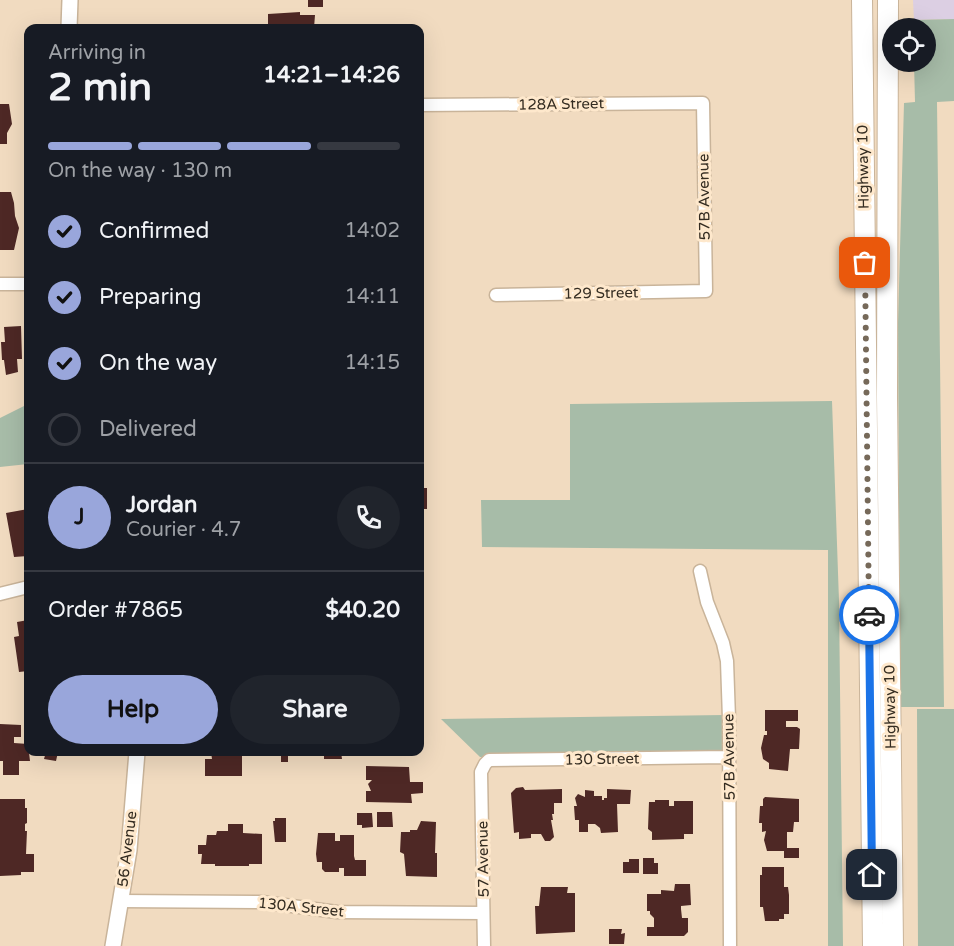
<!DOCTYPE html>
<html lang="en">
<head>
<meta charset="utf-8">
<style>
  body { margin:0; font-family:"Varela Round",sans-serif; background:#20242c; color:#f1f3f6; height:100vh; display:flex; flex-direction:column; font-size:22px; white-space:nowrap }
  * { box-sizing:border-box; margin:0 }
  p { font-size:20px; color:#9ea1a6 }
  .icon { flex:none; width:33px; height:33px; fill:none; stroke:currentColor; stroke-width:2; stroke-linecap:round; stroke-linejoin:round }
  .map { position:relative; flex:1; overflow:hidden }
  .details { position:absolute; left:24px; top:24px; width:400px; height:732px; display:flex; flex-direction:column; background:#171b24; border-radius:12px; box-shadow:0 6px 24px #0002 }
  .details>* { flex:none }
  .buttons { position:absolute; left:882px; top:18px; display:grid; gap:12px }
  .buttons a { display:grid; place-items:center; width:54px; height:54px; border-radius:50%; background:#171b24; box-shadow:0 6px 24px #0002; font-size:30px }
  .pin { position:absolute; display:grid; place-items:center; width:51px; height:51px; color:#fff; margin:-26px; border-radius:12px; box-shadow:0 3px 9px #0006 }
  .courier { position:absolute; display:grid; place-items:center; width:60px; height:60px; margin:-30px; border:4px solid #1a73e8; border-radius:50%; background:#fff; color:#222; box-shadow:0 2px 8px #0007 }
  .head em { font-style:normal; font-weight:700 }
  .head div { display:flex; flex-direction:column-reverse }
  .head { display:flex; align-items:center; justify-content:space-between; height:102px; padding:0 24px }
  h1 { font-size:39px; font-weight:700; line-height:45px }
  .bar { display:grid; grid-template-columns:repeat(4,1fr); gap:9px 6px; align-content:center; height:72px; padding:0 24px }
  .bar i { height:8px; border-radius:4px; background:#363941 }
  .bar .on { background:#99a6db }
  .bar p { grid-column:span 4 }
  .line { display:flex; align-items:center; gap:15px; padding:0 24px; border-top:2px solid #363941 }
  .line div { flex:1 }
  .round { display:grid; place-items:center; flex:none; width:63px; height:63px; border-radius:32px; background:#20242c }
  ol { padding:0 24px; list-style:none }
  li { display:flex; align-items:center; gap:18px; height:66px }
  li p { margin-inline-start:auto }
  li .icon { padding:6px; border-radius:50%; background:#99a6db; color:#111; stroke-width:4 }
  li:last-child { color:#9ea1a6 }
  li i { width:33px; height:33px; border:3px solid #363941; border-radius:50% }
  .cta { display:flex; gap:12px; margin-top:auto; padding:12px 24px }
  .cta a { flex:1; height:69px; border-radius:36px; background:#99a6db; color:#111; font-size:24px; font-weight:700; line-height:69px; text-align:center }
  .cta a+a { background:#20242c; color:#f1f3f6 }
  .map>svg:first-child { display:block }
  .commercial { fill:#dccfe3 }
  .green { fill:#a7bca8 }
  .building { fill:#4e2825 }
  .lines { fill:none; stroke-linecap:round; stroke-linejoin:round }
  .minor-casing { stroke:#c9b49a; stroke-width:15 }
  .tertiary-casing { stroke:#c9b49a; stroke-width:18 }
  .trunk-casing { stroke:#c9b49a; stroke-width:22 }
  .minor { stroke:#fff; stroke-width:12 }
  .tertiary { stroke:#fff; stroke-width:15 }
  .trunk { stroke:#fff; stroke-width:20 }
  .done { stroke:#766959; stroke-width:6; stroke-dasharray:0 10.8 }
  .route { stroke:#1a73e8; stroke-width:8 }
  .labels { text-anchor:middle; stroke-width:6; stroke-linejoin:round; paint-order:stroke }
  .street-label { font-size:15px; fill:#342c21; stroke:#fee8cc }
</style>
</head>
<body>
<div class="map">
<svg width="954" height="946" viewBox="0 0 954 946">
  <rect width="100%" height="100%" fill="#f1dbc0"/>
  <!-- commercial -->
  <path class="commercial" d="M913,0H954V19L914,20Z"/>
  <!-- green -->
  <path class="green" d="M954,19V101L937,102L944,707H900L898,323L904,103L915,102L914,62H926V28H914V20Z
    M832,401L839,601L843,946H828V550L482,547L481,500H570V404Z
    M28,404V464L0,467V418Z
    M917,709H954V946H918Z
    M724,715V753L709,757H480L441,719Z"/>
  <!-- building -->
  <path class="building" d="M308,0H323V7H308Z
    M300,12V15H315L314,28H268V14Z
    M0,104H9L12,124L7,133V144H0Z
    M420,135H424L422,183H420Z
    M0,192H11L14,203L15,216L19,228L14,250H0Z
    M21,326L22,359H17L18,372L6,375L4,360H2L1,342H5L4,327Z
    M420,488H427V509H420Z
    M28,509V556L14,557L6,513Z
    M28,620V671L19,672L14,637L19,636L17,622Z
    M765,710H798V721H786V727H797L800,729L799,749H790L788,771L769,769V763L763,759L761,748L764,735H767V731H765Z
    M0,724L21,725V737H14V743L28,744L30,761H19V775H3V761H0Z
    M46,752H58L56,761L44,759Z
    M211,752H244L242,756V776H205V759H212Z
    M281,752H288V762H281Z
    M324,752H341L342,759H324Z
    M366,766L409,767L410,782H423V793L411,794L412,803L366,802V791H371L368,784L372,780H366Z
    M523,787L525,790L562,789V803H554V814H552L553,820H551L554,837L550,841H545L541,834H531V838L519,839V832L514,833L511,793L516,788Z
    M607,789L631,790L630,804H617L618,832L601,833L600,828L595,824H588V832H579V820H575L574,806H577L575,798L578,794L585,797V790L594,791V796H602V800H604V798H607Z
    M765,797L799,799V822H794L793,832H787V848H799V858H784V851H767L764,840L766,831L762,832V823H759L760,806H763V799Z
    M0,799H25V808H27V823L25,824V831H27L26,854H34V872H21V875L0,876Z
    M655,800H669V806H674V801H693V834H684V839L652,840V832L648,829L649,802H655Z
    M377,812H392L393,827H377Z
    M357,813H372L373,827L362,828V825H357Z
    M275,818H286V842H275L273,821H275Z
    M421,821L436,822L435,853H437V877L406,876L404,854L400,852L401,832H410V830H417Z
    M228,824H243V833L262,834V864H249V866H215V864H201L202,854H198V845H206L207,835H216L217,831H228Z
    M318,833H335V841H340V835H354V856L355,860H366V876H344V868H339V872H325L322,869V862H317L316,854Z
    M643,858H654V863H658V874H643Z
    M629,859H639V873H623V862H629Z
    M762,867H784V887H788L789,895V914H784V919H779V921H765L763,907H760V875H762Z
    M675,884H690L691,905L681,906V909L682,918H688V932L684,936H647V927H654V918L650,914V911H647V894H661V890L674,891Z
    M541,887H568L567,893H575V932L536,934L535,906H539Z
    M609,929H622L621,934L625,933L624,944H609Z"/>
  <g class="lines">
    <defs>
      <path id="minor" d="M420,105L703,103L706,291L496,295
        M0,284H28
        M700,571L707,602L723,643L727,661L729,719L730,946
        M0,594L28,587
        M120,901L262,902L337,912L483,913
        M484,946L481,772L485,764L489,760L729,757"/>
      <path id="tertiary" d="M69,28L70,0
        M113,946L129,850L137,752"/>
      <path id="trunk" d="M862,0L873,946
        M888,0L887,397L893,946"/>
    </defs>
    <!-- minor casing -->
    <use href="#minor" class="minor-casing"/>
    <!-- tertiary casing -->
    <use href="#tertiary" class="tertiary-casing"/>
    <!-- trunk casing -->
    <use href="#trunk" class="trunk-casing"/>
    <!-- minor -->
    <use href="#minor" class="minor"/>
    <!-- tertiary -->
    <use href="#tertiary" class="tertiary"/>
    <!-- trunk -->
    <use href="#trunk" class="trunk"/>
  </g>
  <g class="lines">
    <!-- done -->
    <path class="done" d="M865,263L869,615"/>
    <!-- route -->
    <path class="route" d="M869,615L872,875"/>
  </g>
  <g class="labels">
    <!-- street labels -->
    <g class="street-label">
      <text transform="translate(561 104) rotate(-1)" y="5">128A Street</text>
      <text transform="translate(863 167) rotate(-91)" y="5">Highway 10</text>
      <text transform="translate(704 197) rotate(-91)" y="5">57B Avenue</text>
      <text transform="translate(601 293) rotate(-1)" y="5">129 Street</text>
      <text transform="translate(890 707) rotate(-91)" y="5">Highway 10</text>
      <text transform="translate(729 757) rotate(-91)" y="5">57B Avenue</text>
      <text transform="translate(602 759) rotate(-1)" y="5">130 Street</text>
      <text transform="translate(127 849) rotate(-83)" y="5">56 Avenue</text>
      <text transform="translate(483 859) rotate(-91)" y="5">57 Avenue</text>
      <text transform="translate(301 907) rotate(6)" y="5">130A Street</text>
    </g>
  </g>
</svg>
<div class="buttons">
<a><svg class="icon" aria-label="locate" viewBox="0 0 24 24"><circle cx="12" cy="12" r="6"/><path d="M12 2v4M12 18v4M2 12h4M18 12h4"/></svg></a>
</div>
<div class="pin" style="left:865px;top:263px;background:#ea580c"><svg class="icon" aria-label="bag" viewBox="0 0 24 24"><path d="M5 8h14l-1 12H6zM9 8a3 3 0 0 1 6 0"/></svg></div>
<div class="pin" style="left:872px;top:875px;background:#1f2937"><svg class="icon" aria-label="home" viewBox="0 0 24 24"><path d="M3 11l9-7 9 7M6 9v11h12V9"/></svg></div>
<div class="courier" style="left:869px;top:615px"><svg class="icon" aria-label="car" viewBox="0 0 24 24"><path d="M5 17H2v-5l4-1 3-4h7l3 4 3 1v5h-3M9 17h6M6 11h13"/><circle cx="7" cy="17" r="2"/><circle cx="17" cy="17" r="2"/></svg></div>
<section class="details">
<div class="head"><div><h1>2 min</h1><p>Arriving in</p></div><em>14:21–14:26</em></div>
<div class="bar"><i class="on"></i><i class="on"></i><i class="on"></i><i></i><p>On the way · 130 m</p></div>
<ol>
<li><svg class="icon" aria-label="check" viewBox="0 0 24 24"><path d="M5 12l5 5 9-10"/></svg>Confirmed<p>14:02</p></li>
<li><svg class="icon" aria-label="check" viewBox="0 0 24 24"><path d="M5 12l5 5 9-10"/></svg>Preparing<p>14:11</p></li>
<li><svg class="icon" aria-label="check" viewBox="0 0 24 24"><path d="M5 12l5 5 9-10"/></svg>On the way<p>14:15</p></li>
<li><i></i>Delivered</li>
</ol>
<div class="line" style="height:108px"><b class="round" style="background:#99a6db;color:#111">J</b><div><b>Jordan</b><p>Courier · 4.7</p></div><a class="round"><svg class="icon" aria-label="phone" viewBox="0 0 24 24"><path d="M5 4h4l2 5-3 2q2 4 5 5l2-3 5 2v4C11 20 4 13 5 4z"/></svg></a></div>
<div class="line" style="height:78px"><div>Order #7865</div><b>$40.20</b></div>
<div class="cta"><a>Help</a><a>Share</a></div>
</section>
</div>
</body>
</html>
